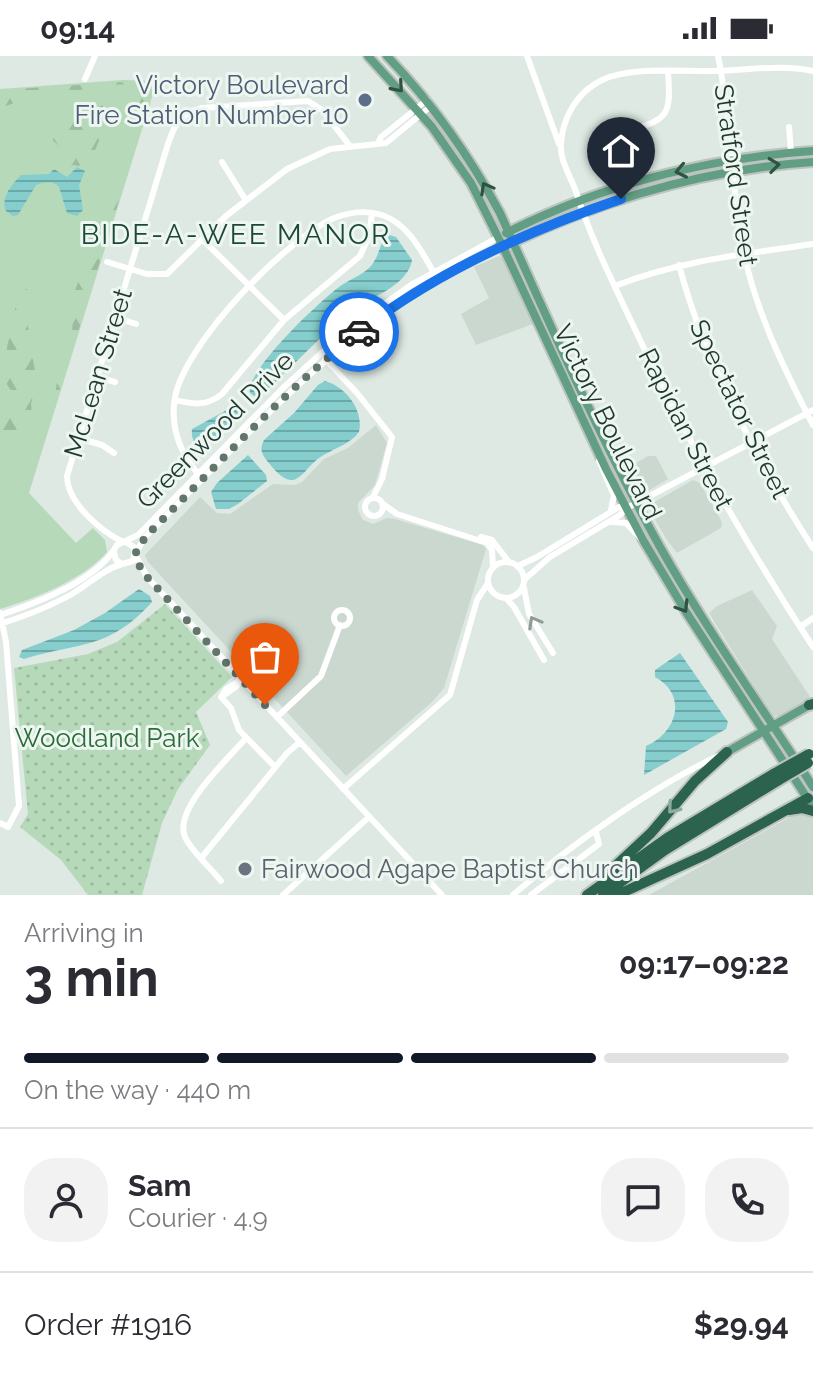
<!DOCTYPE html>
<html lang="en">
<head>
<meta charset="utf-8">
<style>
  body { margin:0; font-family:Raleway,sans-serif; background:#f2f2f3; color:#2b2b33; height:100vh; display:flex; flex-direction:column; font-size:30px; white-space:nowrap }
  * { box-sizing:border-box; margin:0 }
  p { font-size:26px; color:#7c7c81 }
  .icon { flex:none; width:44px; height:44px; fill:none; stroke:currentColor; stroke-width:2; stroke-linecap:round; stroke-linejoin:round }
  .map { position:relative; height:839px; overflow:hidden }
  .drawer { display:flex; flex-direction:column; background:#fff; flex:1 }
  .drawer>* { flex:none }
  .pin { position:absolute; display:grid; place-items:center; width:68px; height:68px; color:#fff; margin:-82px -34px; border-radius:50% 50% 50% 0; rotate:-45deg; box-shadow:0 0 8px #0007 }
  .pin .icon { rotate:45deg }
  .courier { position:absolute; display:grid; place-items:center; width:80px; height:80px; margin:-40px; border:6px solid #1a73e8; border-radius:50%; background:#fff; color:#222; box-shadow:0 2px 10px #0007 }
  .head em { font-style:normal; font-weight:700 }
  .head div { display:flex; flex-direction:column-reverse }
  .head { display:flex; align-items:center; justify-content:space-between; height:136px; padding:0 24px }
  h1 { font-size:52px; font-weight:700; line-height:60px }
  .bar { display:grid; grid-template-columns:repeat(4,1fr); gap:12px 8px; align-content:center; height:96px; padding:0 24px }
  .bar i { height:10px; border-radius:6px; background:#e1e1e2 }
  .bar .active { background:#111827 }
  .bar p { grid-column:span 4 }
  .line { display:flex; align-items:center; gap:20px; padding:0 24px; border-top:2px solid #e1e1e2 }
  .line div { flex:1 }
  .round { display:grid; place-items:center; flex:none; width:84px; height:84px; border-radius:32px; background:#f2f2f3 }
  .status { display:flex; justify-content:space-between; align-items:center; height:56px; padding:0 40px; background:#fff; direction:ltr }
  .status svg { height:22px; fill:currentColor }
  .map>svg:first-child { display:block }
  .built { fill:#cbd8d0 }
  .green { fill:#b6dab9 }
  .forest { fill:url(#forest-firs) }
  .park { fill:url(#park-dots) }
  .water { fill:url(#water-rules) }
  .lines { fill:none; stroke-linecap:round; stroke-linejoin:round }
  .major-casing { stroke:#bcc3c0; stroke-width:12 }
  .highway-casing { stroke:#bcc3c0; stroke-width:14 }
  .minor { stroke:#fff; stroke-width:6 }
  .major { stroke:#629e84; stroke-width:8 }
  .highway { stroke:#2c634e; stroke-width:10 }
  .highway-bridge-casing { stroke:#bcc3c0; stroke-width:14; stroke-linecap:butt }
  .highway-bridge { stroke:#2c634e; stroke-width:10 }
  .oneway { stroke:#305243 }
  .oneway2 { stroke:#8f9c96 }
  .oneway3 { stroke:#8cac9f }
  .done { stroke:#62766c; stroke-width:8; stroke-dasharray:0 14.4 }
  .route { stroke:#1a73e8; stroke-width:10 }
  .service-dot { fill:#5c6f8a; stroke:#edf6f0; stroke-width:3 }
  .worship-dot { fill:#6b7280; stroke:#edf6f0; stroke-width:3 }
  .labels { text-anchor:middle; stroke-width:6; stroke-linejoin:round; paint-order:stroke }
  .service-label { font-size:26px; fill:#4e5e75; stroke:#edf6f0; text-anchor:end }
  .street-label { font-size:26px; fill:#1f382d; stroke:#edf6f0 }
  .park-label { font-size:26px; fill:#2b6d39; stroke:#edf6f0 }
  .worship-label { font-size:26px; fill:#5b616d; stroke:#edf6f0; text-anchor:start }
  .neighbourhood-label { font-size:28px; letter-spacing:2px; fill:#1c4936; stroke:#edf6f0 }
</style>
</head>
<body>
<div class="status"><b>09:14</b><svg viewBox="0 0 49 12"><path d="M0 12V9h3v3zM5 12V6h3v6zM10 12V3h3v9zM15 12V0h3v12zM26 1h20v11H26zM47 4h2v5h-2z"/></svg></div>
<div class="map">
<svg width="813" height="839" viewBox="0 0 813 839">
  <defs>
    <pattern id="forest-firs" width="22" height="20" patternUnits="userSpaceOnUse" patternTransform="scale(2)"><rect width="22" height="20" fill="#b6dab9"/><path d="M5 1l3.5 6h-7zM16 11l3.5 6h-7z" fill="#9cbc9f"/></pattern>
    <pattern id="park-dots" width="8" height="8" patternUnits="userSpaceOnUse" patternTransform="scale(2)"><rect width="8" height="8" fill="#b6dab9"/><path d="M2 2h.1M6 6h.1" fill="none" stroke="#9cbc9f" stroke-width="1.8" stroke-linecap="round"/></pattern>
    <pattern id="water-rules" width="6" height="5" patternUnits="userSpaceOnUse" patternTransform="scale(2)"><rect width="6" height="5" fill="#85cecd"/><path d="M0 2.5h6" fill="none" stroke="#6ca8a7"/></pattern>
  </defs>
  <rect width="100%" height="100%" fill="#dde9e2"/>
  <!-- built -->
  <path class="built" d="M499,200L505,204L533,268L476,289L461,258L489,242L474,211Z
    M376,369L387,387L375,429L358,447V454L363,464L373,468L387,462L395,463L483,489L486,493L444,632L432,646L346,720L148,506L145,499L200,441L217,457L230,458L273,428L295,429L302,426L324,403L348,392Z
    M648,400H656L668,423L648,435L636,432L626,413Z
    M693,424L700,427L722,466L721,472L677,497L667,484L652,459L651,448Z
    M752,534L777,570L772,583L810,641L805,647L779,660H774L759,638L709,557L717,550Z
    M801,755L813,761V839H649Z"/>
  <!-- green -->
  <path class="green" d="M123,24L157,25L29,437L76,487L93,472L105,484L107,496C84,523 34,543 0,553V33Z"/>
  <!-- forest -->
  <path class="forest" d="M139,25L138,28L106,29L17,46L0,52V34Z
    M153,35L56,347C54,321 64,303 71,280C76,259 69,238 82,219L90,220C92,209 89,200 92,189C97,172 110,159 116,144C129,110 141,76 140,40Z
    M103,49L109,54V61L88,111L73,109L67,114L54,109L63,100C61,87 49,80 36,79L37,74H55Z
    M22,230L29,235L30,243L27,258L30,289L38,329L31,347L32,360L24,369L26,374L22,380L0,377L1,361L13,347C13,331 9,335 5,324C1,309 16,245 22,230Z"/>
  <!-- park -->
  <path class="park" d="M165,548L232,621L196,656L210,689L178,733L162,767L142,839H88L61,804L20,771L28,758L14,612L88,598L117,586Z"/>
  <!-- water -->
  <path class="water" d="M77,111L85,115L79,129L83,154L77,160L67,157L59,131C53,124 44,126 36,129L18,159L13,160L6,155C0,142 12,128 21,119L49,118L54,113L67,121Z
    M386,178L396,181L412,204C409,226 376,242 357,248L353,254L345,258L265,336L254,340L250,337C246,314 319,246 339,231C348,224 361,220 370,211C378,203 380,189 386,178Z
    M325,325C346,331 364,354 359,376C350,388 335,392 322,400C300,414 297,443 268,406C262,398 259,394 264,384L294,357L318,329Z
    M238,351L242,354C236,367 215,387 201,392C194,388 191,382 192,373L227,354Z
    M248,399L266,419L267,425L238,448L229,453H216L211,436L217,427Z
    M139,533L150,540L152,546C109,594 79,586 24,603L19,601L22,594L74,574L105,557Z
    M680,597L728,666L726,673L644,719L646,690C676,677 689,640 655,621V614Z"/>
  <g class="lines">
    <defs>
      <path id="major" d="M368,0L432,71L471,127L503,191L606,413L643,484L686,556L813,751
        M387,0C432,47 469,99 500,157C550,269 600,383 660,491C706,573 762,651 813,731
        M506,177C601,129 707,102 813,95
        M511,187C606,142 708,113 813,106
        M727,696L813,647"/>
      <path id="highway" d="M809,649L813,648
        M789,754L802,752L813,755
        M608,817L651,777L695,725L727,696
        M587,839L667,782L775,717
        M603,839L665,794L779,724
        M617,839L707,798L808,742"/>
    </defs>
    <!-- major casing -->
    <use href="#major" class="major-casing"/>
    <!-- highway casing -->
    <use href="#highway" class="highway-casing"/>
    <!-- minor -->
    <path class="minor" d="M527,0L559,88
      M718,0C731,62 731,126 742,188C754,252 783,311 813,369
      M813,15C782,8 748,14 716,15C683,16 631,10 602,24C577,36 563,61 561,87C559,102 570,120 575,133C590,180 611,223 632,267C684,380 745,487 813,591
      M85,23L95,0
      M789,71L791,96
      M627,75C669,63 671,60 668,16
      M378,87L381,81L427,44
      M222,106L245,143
      M202,183L284,264
      M107,206L147,218H167L226,160L287,113L330,93L386,87L431,50
      M679,209C704,304 760,410 813,492
      M615,230C677,205 746,198 813,188
      M115,261L136,268
      M325,303L357,337L392,381L382,423L373,441
      M97,321L115,326
      M175,344C193,348 206,351 222,338L284,264L360,200L369,180L372,157
      M78,382L102,389L114,397
      M599,405L614,439L611,454
      M199,419C180,397 170,370 175,341C186,286 284,185 334,162C349,156 367,154 382,159C408,168 421,194 434,217
      M365 451a9 9 0 1 1 18 0a9 9 0 1 1-18 0Z
      M383,448L397,458L487,487L492,494L493,511
      M612,466L626,467L641,483
      M481,481L492,484L509,506
      M123,486C101,475 67,447 67,420L164,101C171,78 175,58 202,52L308,45L322,54L350,90
      M114,496L116,504L122,508L133,505L135,492L126,486
      M136,496L146,480C233,393 317,299 422,232C447,216 476,205 503,191
      M136,500L147,521L442,839
      M488 524a18 18 0 1 1 36 0a18 18 0 1 1-36 0Z
      M518,510L537,501L619,451L627,452L813,354
      M525,523L550,501L620,459L627,452
      M524,532L529,558L553,597
      M506,542L514,551L544,604
      M334 562a8 8 0 1 1 16 0a8 8 0 1 1-16 0Z
      M0,557L6,586L19,750L8,771L0,767
      M0,559C37,547 98,524 117,489L138,479L283,332L340,280L411,229L499,181
      M0,568C25,560 49,551 72,538C89,528 104,513 122,508
      M800,571L813,562
      M224,639L237,630L239,625L226,633L221,641L231,652L239,674L275,711
      M277,661L321,620L340,569
      M343,733L450,639L477,544L488,527
      M202,801L287,697L300,686
      M221,825C210,811 192,796 185,781C173,753 228,703 246,682
      M283,839L369,761
      M513,839C569,790 652,731 718,700
      M531,839L599,788L596,776"/>
    <!-- major -->
    <use href="#major" class="major"/>
    <!-- highway -->
    <use href="#highway" class="highway"/>
    <defs>
      <path id="highway-bridge" d="M775,717L809,698
        M779,724L808,707"/>
    </defs>
    <!-- highway-bridge casing -->
    <use href="#highway-bridge" class="highway-bridge-casing"/>
    <!-- highway-bridge -->
    <use href="#highway-bridge" class="highway-bridge"/>
  </g>
  <!-- one-way arrows -->
  <defs><path id="oneway-chevron" d="M-2-3.5L2.5 0L-2 3.5" fill="none" stroke-width="1.6" stroke-linecap="round" stroke-linejoin="round" transform="scale(2)"/></defs>
  <g class="oneway">
    <use href="#oneway-chevron" transform="translate(398 31) rotate(49)"/>
    <use href="#oneway-chevron" transform="translate(774 109) rotate(-7)"/>
    <use href="#oneway-chevron" transform="translate(681 115) rotate(168)"/>
    <use href="#oneway-chevron" transform="translate(486 132) rotate(-119)"/>
    <use href="#oneway-chevron" transform="translate(683 551) rotate(58)"/>
  </g>
  <use class="oneway2" href="#oneway-chevron" transform="translate(534 566) rotate(-119)"/>
  <use class="oneway3" href="#oneway-chevron" transform="translate(673 752) rotate(130)"/>
  <g class="lines">
    <!-- done -->
    <path class="done" d="M265,649L147,521L140,511L136,496L146,480C216,411 282,337 359,276"/>
    <!-- route -->
    <path class="route" d="M359,276C434,217 530,174 621,143"/>
  </g>
  <!-- markers -->
  <circle class="service-dot" cx="365" cy="44" r="8"/>
  <circle class="worship-dot" cx="245" cy="813" r="8"/>
  <g class="labels">
    <!-- service labels -->
    <g class="service-label">
      <text x="349" y="38">Victory Boulevard<tspan x="349" dy="30">Fire Station Number 10</tspan></text>
    </g>
    <!-- street labels -->
    <g class="street-label">
      <text transform="translate(736 119) rotate(82)" y="9">Stratford Street</text>
      <text transform="translate(98 317) rotate(-73)" y="9">McLean Street</text>
      <text transform="translate(740 353) rotate(64)" y="9">Spectator Street</text>
      <text transform="translate(608 366) rotate(64)" y="9">Victory Boulevard</text>
      <text transform="translate(686 373) rotate(63)" y="9">Rapidan Street</text>
      <text transform="translate(215 374) rotate(-45)" y="9">Greenwood Drive</text>
    </g>
    <!-- park labels -->
    <g class="park-label">
      <text x="107" y="691">Woodland Park</text>
    </g>
    <!-- worship labels -->
    <g class="worship-label">
      <text x="261" y="822">Fairwood Agape Baptist Church</text>
    </g>
    <!-- neighbourhood labels -->
    <g class="neighbourhood-label">
      <text x="236" y="188">BIDE-A-WEE MANOR</text>
    </g>
  </g>
</svg>
<div class="pin" style="left:265px;top:649px;background:#ea580c"><svg class="icon" aria-label="bag" viewBox="0 0 24 24"><path d="M5 8h14l-1 12H6zM9 8a3 3 0 0 1 6 0"/></svg></div>
<div class="pin" style="left:621px;top:143px;background:#1f2937"><svg class="icon" aria-label="home" viewBox="0 0 24 24"><path d="M3 11l9-7 9 7M6 9v11h12V9"/></svg></div>
<div class="courier" style="left:359px;top:276px"><svg class="icon" aria-label="car" viewBox="0 0 24 24"><path d="M5 17H2v-5l4-1 3-4h7l3 4 3 1v5h-3M9 17h6M6 11h13"/><circle cx="7" cy="17" r="2"/><circle cx="17" cy="17" r="2"/></svg></div>
</div>
<section class="drawer">
<div class="head"><div><h1>3 min</h1><p>Arriving in</p></div><em>09:17–09:22</em></div>
<div class="bar"><i class="active"></i><i class="active"></i><i class="active"></i><i></i><p>On the way · 440 m</p></div>
<div class="line" style="height:144px"><a class="round"><svg class="icon" aria-label="person" viewBox="0 0 24 24"><circle cx="12" cy="8" r="4"/><path d="M4 21q1-7 8-7t8 7"/></svg></a><div><b>Sam</b><p>Courier · 4.9</p></div><a class="round"><svg class="icon" aria-label="chat" viewBox="0 0 24 24"><path d="M4 5h16v11H9l-5 4z"/></svg></a><a class="round"><svg class="icon" aria-label="phone" viewBox="0 0 24 24"><path d="M5 4h4l2 5-3 2q2 4 5 5l2-3 5 2v4C11 20 4 13 5 4z"/></svg></a></div>
<div class="line" style="height:104px"><div>Order #1916</div><b>$29.94</b></div>
</section>
</body>
</html>
